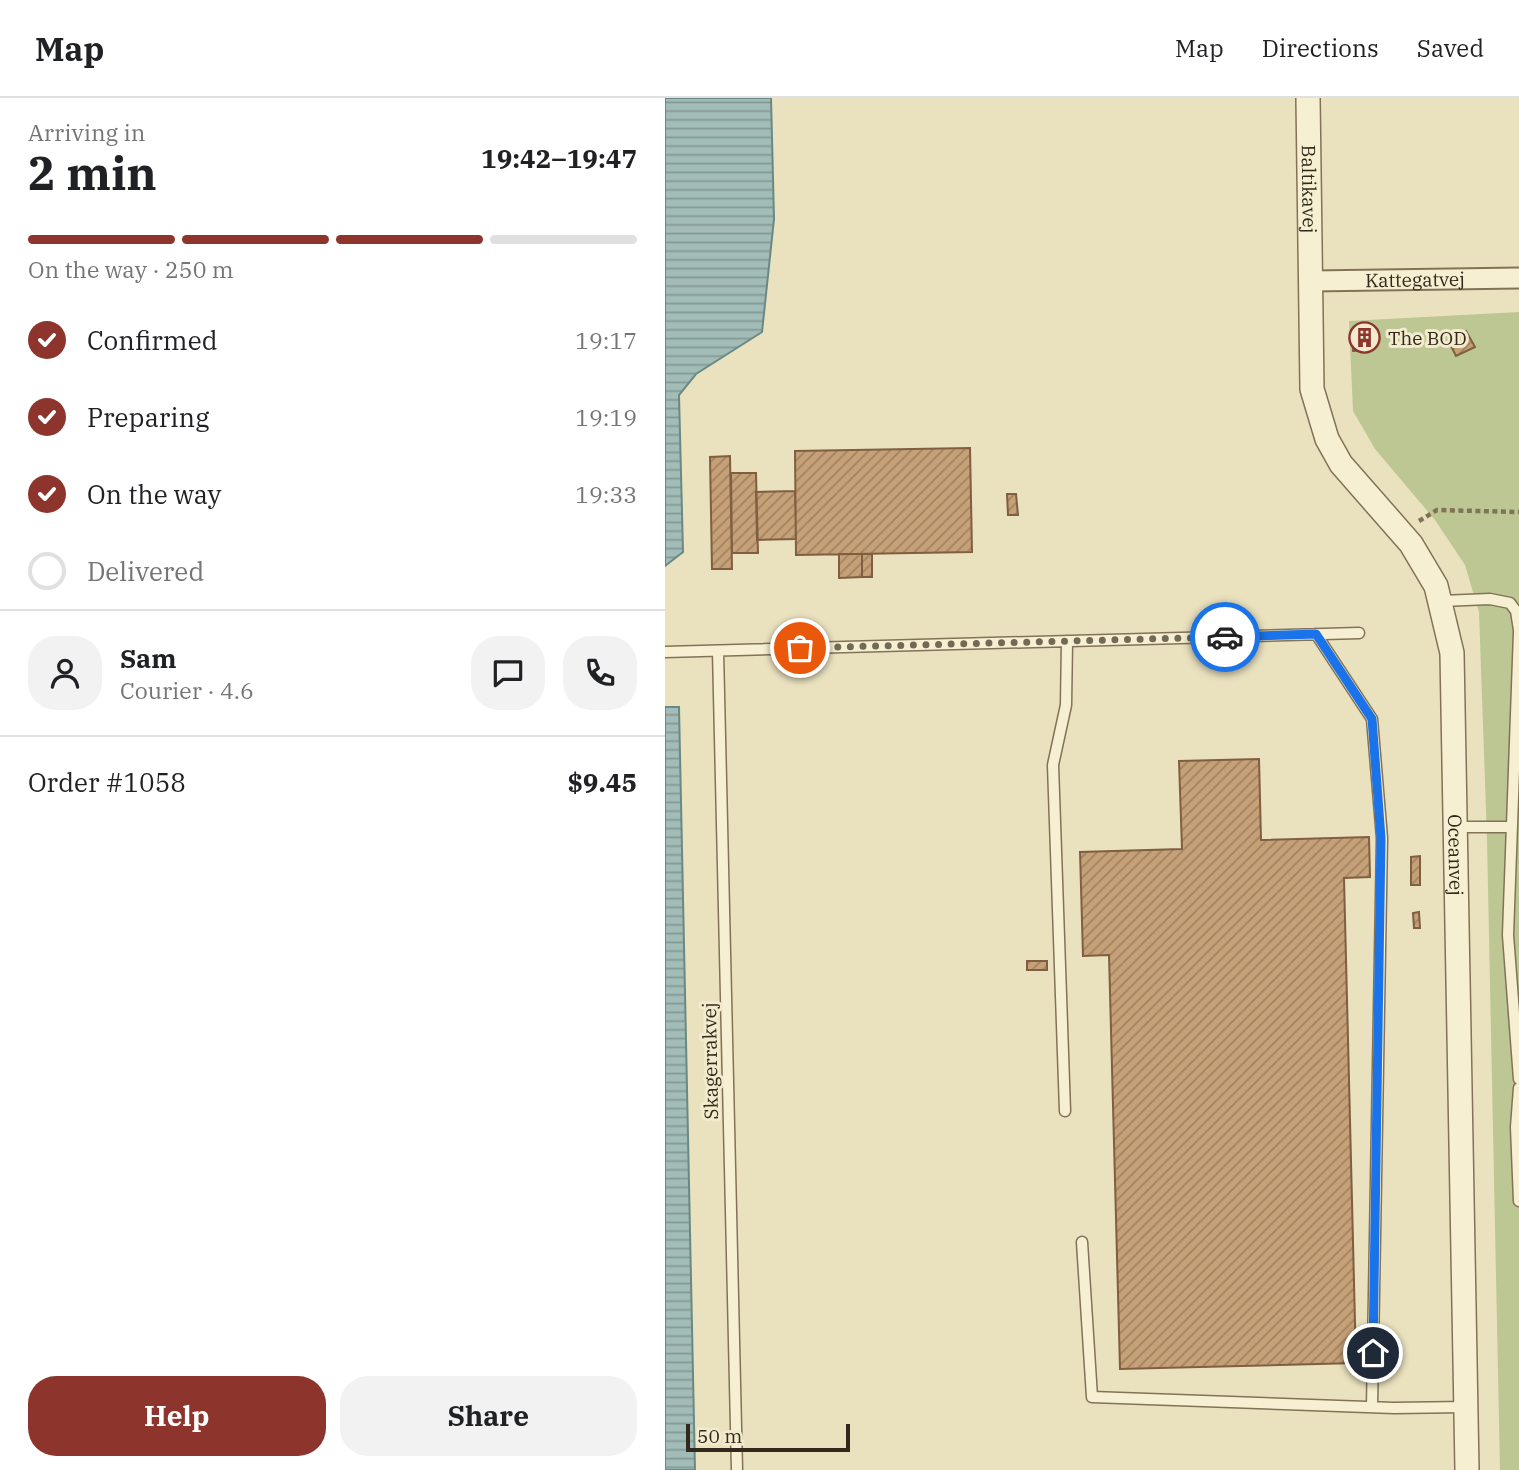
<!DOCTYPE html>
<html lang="en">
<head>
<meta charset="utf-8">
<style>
  body { margin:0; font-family:"IBM Plex Serif",serif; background:#f2f2f2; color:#202124; height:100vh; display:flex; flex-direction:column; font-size:26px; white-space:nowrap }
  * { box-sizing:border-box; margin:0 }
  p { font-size:23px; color:#757577 }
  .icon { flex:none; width:38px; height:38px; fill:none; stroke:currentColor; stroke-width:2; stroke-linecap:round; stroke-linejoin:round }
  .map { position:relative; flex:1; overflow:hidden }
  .sheet { display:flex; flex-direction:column; background:#fff; width:665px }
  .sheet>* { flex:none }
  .scale { position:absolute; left:21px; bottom:18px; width:164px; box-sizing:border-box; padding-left:7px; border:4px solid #32291c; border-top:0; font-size:19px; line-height:24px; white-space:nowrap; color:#32291c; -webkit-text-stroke:5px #f2ebce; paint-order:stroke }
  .pin { position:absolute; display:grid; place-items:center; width:60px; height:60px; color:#fff; margin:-30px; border:4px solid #fff; border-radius:50%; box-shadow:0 2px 7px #0007 }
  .courier { position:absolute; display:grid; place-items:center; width:70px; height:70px; margin:-35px; border:5px solid #1a73e8; border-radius:50%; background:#fff; color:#222; box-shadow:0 2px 9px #0007 }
  .summary em { font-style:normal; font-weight:700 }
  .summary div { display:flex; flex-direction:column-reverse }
  .summary { display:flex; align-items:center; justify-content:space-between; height:119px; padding:0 28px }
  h1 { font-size:46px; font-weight:700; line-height:52px }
  .bar { display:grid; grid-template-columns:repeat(4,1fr); gap:10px 7px; align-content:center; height:84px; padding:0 28px }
  .bar i { height:9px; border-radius:5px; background:#e0e0e0 }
  .bar .active { background:#8d352c }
  .bar p { grid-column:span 4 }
  .line { display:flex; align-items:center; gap:18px; padding:0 28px; border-top:2px solid #e0e0e0 }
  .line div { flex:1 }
  .round { display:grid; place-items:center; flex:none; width:74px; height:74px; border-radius:28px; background:#f2f2f2 }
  ol { padding:0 28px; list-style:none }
  li { display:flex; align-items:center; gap:21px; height:77px }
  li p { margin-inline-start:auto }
  li .icon { padding:7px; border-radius:50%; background:#8d352c; color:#fff; stroke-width:4 }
  li:last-child { color:#757577 }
  li i { width:38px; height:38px; border:4px solid #e0e0e0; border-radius:50% }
  .button { display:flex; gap:14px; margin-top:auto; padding:14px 28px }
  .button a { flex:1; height:80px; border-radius:28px; background:#8d352c; color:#fff; font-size:28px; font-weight:700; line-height:80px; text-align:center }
  .button a+a { background:#f2f2f2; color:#202124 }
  header { display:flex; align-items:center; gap:42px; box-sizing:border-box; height:98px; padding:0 35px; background:#fff; border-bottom:2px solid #e0e0e0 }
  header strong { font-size:33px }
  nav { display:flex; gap:38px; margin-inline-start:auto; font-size:24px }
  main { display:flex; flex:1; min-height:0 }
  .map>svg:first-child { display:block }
  .green { fill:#bcc794 }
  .water { fill:url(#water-rules); stroke:#6a8984; stroke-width:2 }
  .building { fill:url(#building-hatch); stroke:#7f5f40; stroke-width:2 }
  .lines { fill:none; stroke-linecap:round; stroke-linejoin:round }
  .service-casing { stroke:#827258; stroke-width:13 }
  .minor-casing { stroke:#827258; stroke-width:23 }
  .tertiary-casing { stroke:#827258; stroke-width:26 }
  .path { stroke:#827258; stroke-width:4.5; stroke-dasharray:5 3.5; stroke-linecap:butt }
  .service { stroke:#f6efd1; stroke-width:10 }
  .minor { stroke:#f6efd1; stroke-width:19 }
  .tertiary { stroke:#f6efd1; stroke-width:23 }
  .done { stroke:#726a55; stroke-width:7; stroke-dasharray:0 12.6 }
  .route { stroke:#1a73e8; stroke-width:9 }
  .labels { text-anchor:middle; stroke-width:6; stroke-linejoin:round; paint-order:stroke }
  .street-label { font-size:19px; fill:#32291c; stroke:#f2ebce }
  .poi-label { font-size:19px; fill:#32291c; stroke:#f2ebce; text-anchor:start }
</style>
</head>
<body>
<header>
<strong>Map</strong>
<nav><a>Map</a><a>Directions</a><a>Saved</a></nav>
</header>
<main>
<section class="sheet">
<div class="summary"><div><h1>2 min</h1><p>Arriving in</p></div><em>19:42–19:47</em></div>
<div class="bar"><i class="active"></i><i class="active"></i><i class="active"></i><i></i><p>On the way · 250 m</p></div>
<ol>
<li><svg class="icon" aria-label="check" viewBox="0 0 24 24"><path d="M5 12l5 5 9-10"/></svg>Confirmed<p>19:17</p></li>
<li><svg class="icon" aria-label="check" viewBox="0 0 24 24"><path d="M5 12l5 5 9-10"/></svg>Preparing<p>19:19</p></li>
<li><svg class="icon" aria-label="check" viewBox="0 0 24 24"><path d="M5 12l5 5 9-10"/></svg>On the way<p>19:33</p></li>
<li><i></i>Delivered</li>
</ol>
<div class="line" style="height:126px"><a class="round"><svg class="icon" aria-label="person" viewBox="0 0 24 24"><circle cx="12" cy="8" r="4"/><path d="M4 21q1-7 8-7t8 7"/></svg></a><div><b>Sam</b><p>Courier · 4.6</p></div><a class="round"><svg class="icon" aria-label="chat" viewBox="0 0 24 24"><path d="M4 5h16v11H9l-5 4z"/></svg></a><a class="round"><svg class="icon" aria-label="phone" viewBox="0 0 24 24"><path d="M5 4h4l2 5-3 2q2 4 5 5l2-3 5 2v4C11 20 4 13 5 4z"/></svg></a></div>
<div class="line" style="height:91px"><div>Order #1058</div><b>$9.45</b></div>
<div class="button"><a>Help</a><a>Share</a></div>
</section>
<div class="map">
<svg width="854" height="1372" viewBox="0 0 854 1372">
  <defs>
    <pattern id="water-rules" width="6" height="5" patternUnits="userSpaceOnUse" patternTransform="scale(1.75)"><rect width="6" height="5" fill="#a2bcb7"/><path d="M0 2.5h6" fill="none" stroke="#859994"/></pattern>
    <pattern id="building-hatch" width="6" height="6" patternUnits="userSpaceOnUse" patternTransform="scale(1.75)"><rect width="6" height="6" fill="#c6a077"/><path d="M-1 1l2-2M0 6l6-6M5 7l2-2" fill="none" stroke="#a18261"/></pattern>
  </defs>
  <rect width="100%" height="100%" fill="#eae2bf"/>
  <!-- green -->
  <path class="green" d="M854,214V1372H835L822,741L814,514L800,467L770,422L710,351L688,313L684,223Z"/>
  <!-- water -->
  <path class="water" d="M0,0H106L109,121L97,234L31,276L14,297L18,454L0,468Z
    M0,609H14L30,1372H0Z"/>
  <!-- building -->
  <path class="building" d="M690,229H699L711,237L710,245L705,252L688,253Z
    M801,233L810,249L791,258L783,242Z
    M305,350L307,454L131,457L130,353Z
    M65,358L67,471H47L45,359Z
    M66,375H91L93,455H67Z
    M130,393L131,441L92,442L91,394Z
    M342,396H351L353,417H343Z
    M174,456H197V479L174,480Z
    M197,456H207V479H197Z
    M594,661L596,742L704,739L705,779L679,780L691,1265L455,1271L444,857L418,858L415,754L517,751L514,663Z
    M755,758V787H746V759Z
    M754,814L755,830H749L748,815Z
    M362,863H382V872H362Z"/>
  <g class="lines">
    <defs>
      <path id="service" d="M776,503L825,501L845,505L851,513L854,532
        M854,534L843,837L854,981
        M651,536L707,621L717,740L707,1309
        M53,553L72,1372
        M0,554L694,535
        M790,729H846
        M854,990L851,1029L854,1103
        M400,1013L388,667L401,607L402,543
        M417,1144L427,1299L729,1310L800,1309"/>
      <g id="minor">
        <path id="s1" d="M647,183L854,180"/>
      </g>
      <g id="tertiary">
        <path id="s2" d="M643,0L647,291L662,341L676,366L746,446L771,488L787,555L802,1372"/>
      </g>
    </defs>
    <!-- service casing -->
    <use href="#service" class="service-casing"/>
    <!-- minor casing -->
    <use href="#minor" class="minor-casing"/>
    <!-- tertiary casing -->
    <use href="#tertiary" class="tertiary-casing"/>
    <!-- path -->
    <path class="path" d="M754,423L772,412L854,414"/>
    <!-- service -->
    <use href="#service" class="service"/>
    <!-- minor -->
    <use href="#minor" class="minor"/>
    <!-- tertiary -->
    <use href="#tertiary" class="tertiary"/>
  </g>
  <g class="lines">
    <!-- done -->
    <path class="done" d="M135,550L560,539"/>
    <!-- route -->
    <path class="route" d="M560,539L651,536L707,621L716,740L708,1255"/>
  </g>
  <!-- icons -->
  <defs>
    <symbol id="building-ring" viewBox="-11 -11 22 22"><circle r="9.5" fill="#f2ebce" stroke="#8d352c" stroke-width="1.5"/><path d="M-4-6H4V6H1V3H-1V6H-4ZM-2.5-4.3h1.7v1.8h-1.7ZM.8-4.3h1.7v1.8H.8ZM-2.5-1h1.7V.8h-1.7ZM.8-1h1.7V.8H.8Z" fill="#8d352c"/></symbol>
  </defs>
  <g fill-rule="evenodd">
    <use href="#building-ring" x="682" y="222" width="35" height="35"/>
  </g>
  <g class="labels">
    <!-- street labels -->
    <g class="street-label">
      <text dy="7" stroke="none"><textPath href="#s2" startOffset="91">Baltikavej</textPath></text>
      <text dy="7" stroke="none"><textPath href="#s1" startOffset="103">Kattegatvej</textPath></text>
      <text dy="7" stroke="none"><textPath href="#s2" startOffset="798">Oceanvej</textPath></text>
      <text transform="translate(45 963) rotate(-91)" y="7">Skagerrakvej</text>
    </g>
    <!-- poi labels -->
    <g class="poi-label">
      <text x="723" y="247">The BOD</text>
    </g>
  </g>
</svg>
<div class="scale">50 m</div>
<div class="pin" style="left:135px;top:550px;background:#ea580c"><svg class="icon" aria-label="bag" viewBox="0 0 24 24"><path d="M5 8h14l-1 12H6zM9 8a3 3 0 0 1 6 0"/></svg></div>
<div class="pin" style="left:708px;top:1255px;background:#1f2937"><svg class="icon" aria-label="home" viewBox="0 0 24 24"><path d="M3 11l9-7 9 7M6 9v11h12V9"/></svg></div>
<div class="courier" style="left:560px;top:539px"><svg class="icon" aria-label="car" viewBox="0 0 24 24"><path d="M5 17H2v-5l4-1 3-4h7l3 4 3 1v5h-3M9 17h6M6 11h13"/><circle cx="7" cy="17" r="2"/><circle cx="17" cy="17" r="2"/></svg></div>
</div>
</main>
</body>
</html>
